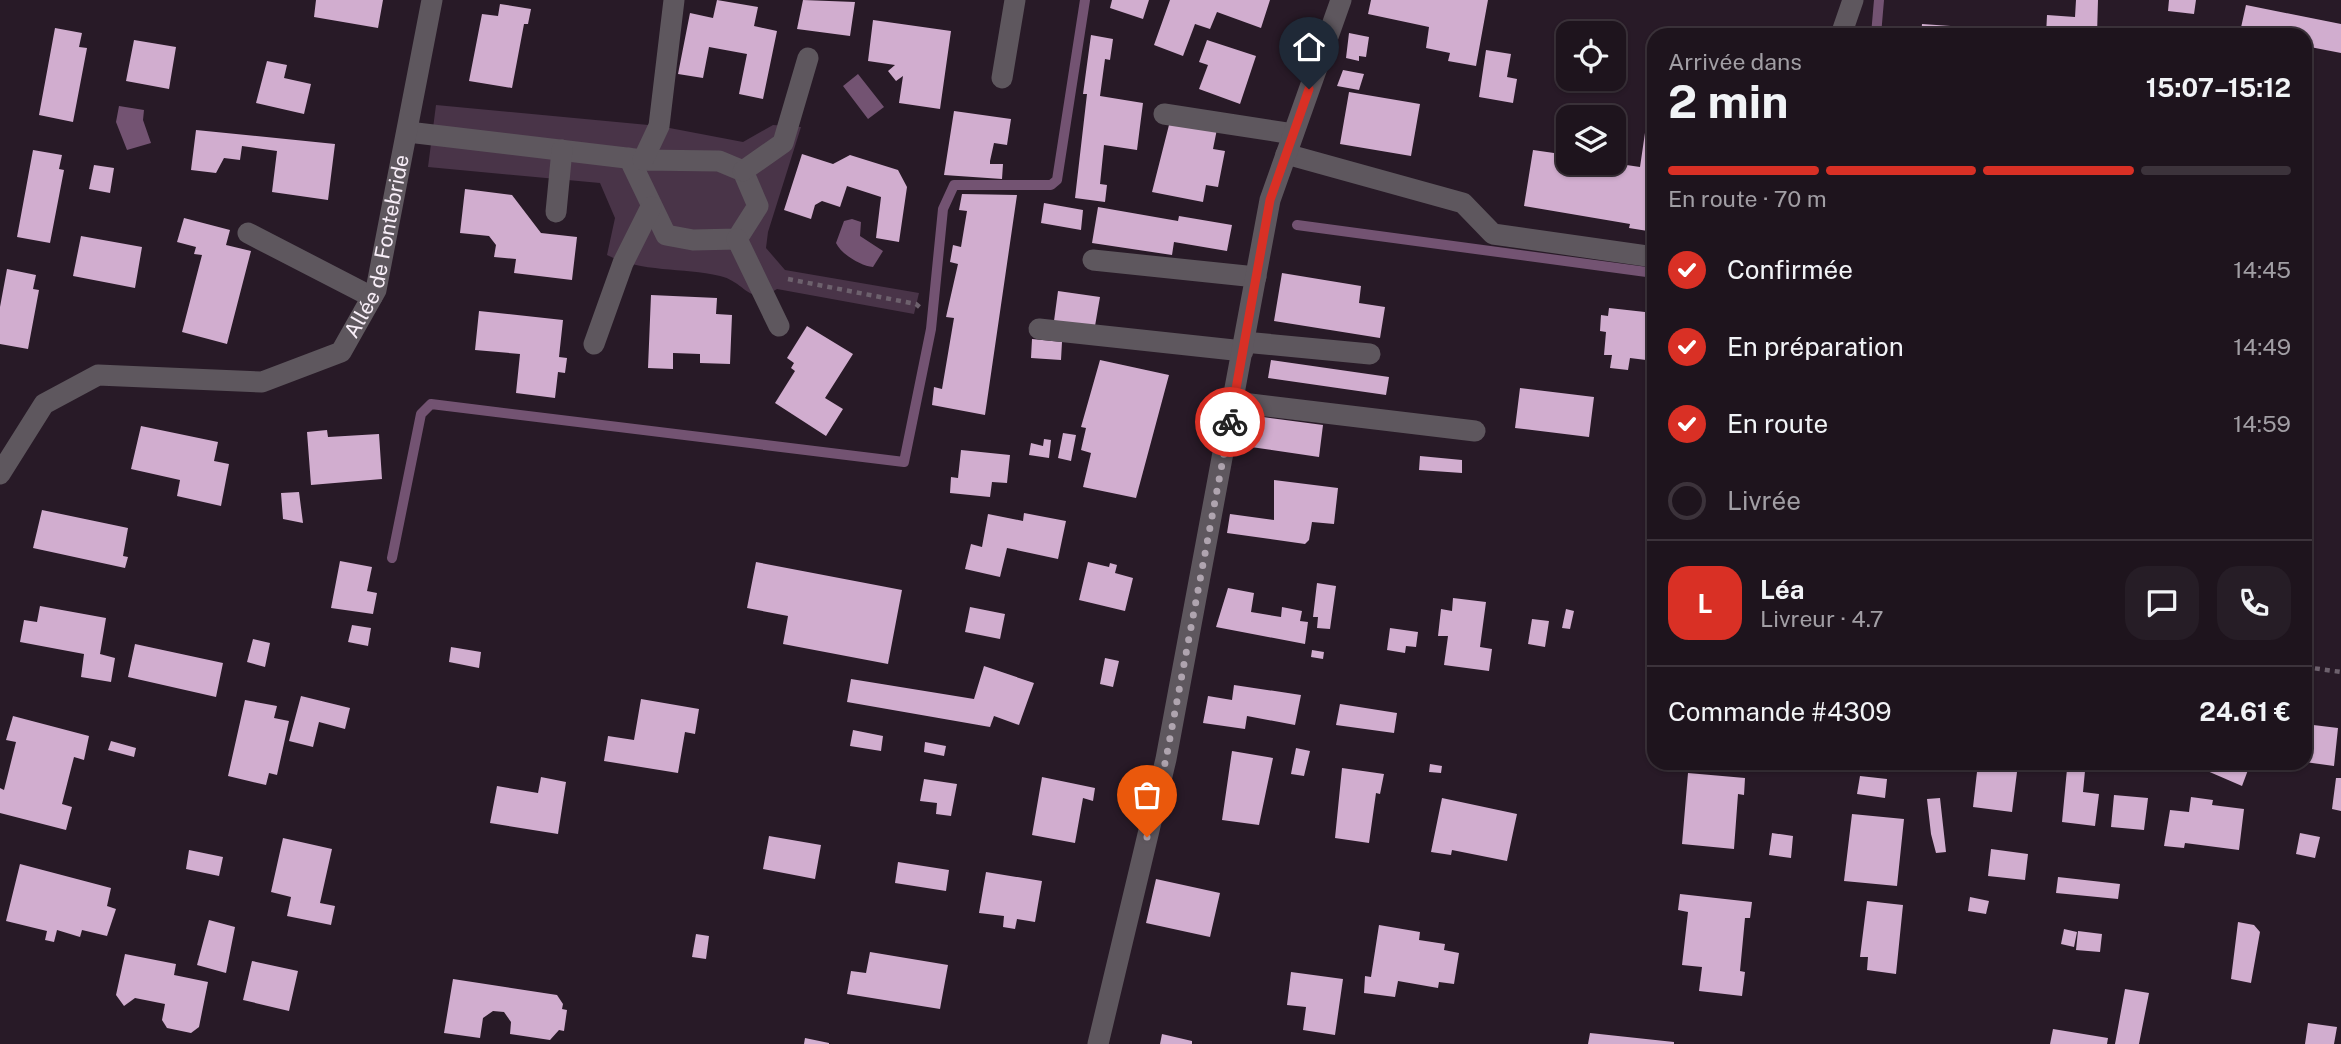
<!DOCTYPE html>
<html lang="fr">
<head>
<meta charset="utf-8">
<style>
  body { margin:0; font-family:"Public Sans",sans-serif; background:#261d26; color:#f1f3f6; height:100vh; display:flex; flex-direction:column; font-size:26px; white-space:nowrap }
  * { box-sizing:border-box; margin:0 }
  p { font-size:23px; color:#a19ea4 }
  .icon { flex:none; width:38px; height:38px; fill:none; stroke:currentColor; stroke-width:2; stroke-linecap:round; stroke-linejoin:round }
  .map { position:relative; flex:1; overflow:hidden }
  .side { position:absolute; left:1647px; top:28px; width:665px; height:742px; display:flex; flex-direction:column; background:#1e141d; border-radius:21px; box-shadow:0 2px 5px #0004,0 0 0 2px #3c333b }
  .side>* { flex:none }
  .buttons { position:absolute; left:1556px; top:21px; display:grid; gap:14px }
  .buttons a { display:grid; place-items:center; width:70px; height:70px; border-radius:14px; background:#1e141d; box-shadow:0 2px 5px #0004,0 0 0 2px #3c333b; font-size:35px }
  .pin { position:absolute; display:grid; place-items:center; width:60px; height:60px; color:#fff; margin:-72px -30px; border-radius:50% 50% 50% 0; rotate:-45deg; box-shadow:0 0 7px #0007 }
  .pin .icon { rotate:45deg }
  .courier { position:absolute; display:grid; place-items:center; width:70px; height:70px; margin:-35px; border:5px solid #d93025; border-radius:50%; background:#fff; color:#222; box-shadow:0 2px 9px #0007 }
  .summary em { font-style:normal; font-weight:700 }
  .summary div { display:flex; flex-direction:column-reverse }
  .summary { display:flex; align-items:center; justify-content:space-between; height:119px; padding:0 21px }
  h1 { font-size:46px; font-weight:700; line-height:52px }
  .bar { display:grid; grid-template-columns:repeat(4,1fr); gap:10px 7px; align-content:center; height:84px; padding:0 21px }
  .bar i { height:9px; border-radius:5px; background:#3c333b }
  .bar .on { background:#d93025 }
  .bar p { grid-column:span 4 }
  .line { display:flex; align-items:center; gap:18px; padding:0 21px; border-top:2px solid #3c333b }
  .line div { flex:1 }
  .round { display:grid; place-items:center; flex:none; width:74px; height:74px; border-radius:21px; background:#261d26 }
  ol { padding:0 21px; list-style:none }
  li { display:flex; align-items:center; gap:21px; height:77px }
  li p { margin-inline-start:auto }
  li .icon { padding:7px; border-radius:50%; background:#d93025; color:#fff; stroke-width:4 }
  li:last-child { color:#a19ea4 }
  li i { width:38px; height:38px; border:4px solid #3c333b; border-radius:50% }
  .map>svg:first-child { display:block }
  .green { fill:#493448 }
  .water { fill:#735372 }
  .lines { fill:none; stroke-linecap:round; stroke-linejoin:round }
  .stream { stroke:#735372; stroke-width:10 }
  .building { fill:#d1adcf }
  .path { stroke:#6d616d; stroke-width:4.5; stroke-dasharray:5 5; stroke-linecap:butt }
  .minor { stroke:#5e575e; stroke-width:21 }
  .done { stroke:#afa4af; stroke-width:7; stroke-dasharray:0 12.6 }
  .route { stroke:#d93025; stroke-width:9 }
  .labels { text-anchor:middle; stroke-width:7; stroke-linejoin:round; paint-order:stroke }
  .street-label { font-size:21px; fill:#f8eef8; stroke:#281a27 }
</style>
</head>
<body>
<div class="map">
<svg width="2341" height="1044" viewBox="0 0 2341 1044">
  <rect width="100%" height="100%" fill="#281a27"/>
  <!-- green -->
  <path class="green" d="M436,105L659,126L743,142L773,125L801,127L768,232L766,248L785,270L919,293L914,314L777,289C748,307 746,282 720,276C683,267 641,273 607,255L615,218L600,183L428,167Z"/>
  <!-- water -->
  <path class="water" d="M858,74L884,107L868,119L843,86Z
    M119,106L144,110L143,120L151,143L127,150L116,122Z
    M852,219L861,222L860,236L883,251L873,267C861,266 841,254 836,243L844,221Z"/>
  <g class="lines">
    <!-- stream -->
    <path class="stream" d="M1876,35L1879,0
      M1297,225L1654,273
      M392,558L421,414L431,404L904,462L931,329L943,209L954,185H1051L1057,180L1085,0"/>
  </g>
  <!-- building -->
  <path class="building" d="M316,0H383L378,28L314,17Z
    M717,0L758,7L754,26L777,31L763,99L739,94L747,54L709,47L703,78L678,74L690,13L713,18Z
    M803,0L855,2L850,36L797,29Z
    M1112,0H1149L1143,19L1110,8Z
    M1170,0H1270L1261,28L1217,12L1210,29L1195,24L1183,56L1154,45Z
    M1371,0H1488L1476,66L1448,61L1450,53L1426,48L1429,27L1368,14Z
    M2076,0H2098L2097,35H2046L2047,15L2075,17Z
    M2169,0H2196L2194,14L2168,11Z
    M500,4L531,9L528,24H524L512,88L469,81L482,14L498,16Z
    M2246,5L2341,24V53L2305,46V35L2240,32Z
    M873,20L951,31L940,109L899,103L903,76L896,81L888,71L895,65L868,61Z
    M1922,24L1965,27L1964,32L1981,35H1921Z
    M55,28L82,33L79,47L87,48L73,122L39,115Z
    M1349,33L1369,37L1366,57L1359,56V61L1346,58Z
    M1091,35L1113,39L1110,60L1105,59L1100,96L1143,103L1137,150L1104,145L1100,184L1107,185L1105,202L1075,198L1087,94H1083Z
    M134,40L176,47L169,89L126,81Z
    M1207,40L1256,56L1240,104L1199,89L1208,65L1199,62Z
    M1486,50L1511,54L1507,77L1517,79L1513,103L1479,97Z
    M267,61L287,65L284,78L311,84L304,114L256,103Z
    M1343,70L1364,74L1359,90L1337,86Z
    M1349,92L1420,104L1411,156L1340,144Z
    M954,111L1011,119L1007,145L994,143L990,161V164H1003L1002,179L944,175Z
    M1170,121L1217,129L1213,149L1225,151L1218,187L1206,185L1203,202L1152,192Z
    M1646,126L1654,127V232L1629,228L1630,224L1524,206L1533,150L1568,155V163H1613L1640,167Z
    M196,130L335,144L328,200L272,192L277,151L242,146L240,160L224,158L216,173L191,170Z
    M33,150L62,155L59,169L64,170L50,243L17,237Z
    M802,154L833,164L850,155L898,170L907,187L899,242L876,238L881,197L847,186L840,207L822,201L815,205L811,219L784,210Z
    M94,165L114,168L110,193L89,189Z
    M465,189L512,195L541,233L577,237L572,280L514,273L516,259L494,257L496,245L489,236L460,233Z
    M962,194L1017,195L985,415L932,405L934,387L942,389L954,318L946,317L958,264L950,262L953,245L961,247L967,211L959,210Z
    M1044,203L1083,210L1081,230L1041,223Z
    M1098,207L1178,221L1179,216L1232,225L1227,251L1174,242L1172,255L1092,243Z
    M184,218L230,230L226,245L251,251L227,344L182,332L202,255L194,254L196,247L177,242Z
    M81,236L142,247L135,288L73,276Z
    M7,269L36,275L33,289L39,290L28,349L0,344V307Z
    M2305,271L2311,272L2306,297L2305,296Z
    M1282,273L1361,286L1359,303L1385,307L1380,338L1274,321Z
    M1058,291L1100,297L1095,326L1054,321Z
    M651,295L717,298L716,314L732,315L730,364L700,363V354L673,353V369L648,368Z
    M1609,308L1654,313V361L1630,358L1628,370L1610,368L1612,355H1604L1606,332L1600,331L1601,315L1608,316Z
    M479,311L563,320L559,357L567,358L565,373L558,372L555,398L516,393L520,354L475,350Z
    M807,326L853,354L825,398L843,409L826,436L775,403L795,371L791,368L794,363L787,358Z
    M1032,339L1062,342L1061,360L1031,358Z
    M1100,360L1169,375L1136,498L1083,487L1091,453L1081,450L1086,428L1081,427Z
    M1271,360L1389,377L1386,395L1268,378Z
    M1520,388L1594,397L1589,437L1515,428Z
    M1256,416L1323,425L1319,457L1251,447Z
    M141,426L218,442L214,461L229,464L221,506L177,496L180,480L131,469Z
    M327,430L328,437L379,434L382,479L311,485L307,432Z
    M1063,433L1076,435L1071,461L1058,458Z
    M1044,439L1051,440L1049,458L1029,455L1031,443L1043,446Z
    M961,450L1010,455L1007,483L992,482L990,497L950,493L951,477L958,478Z
    M1420,456L1462,460V473L1419,470Z
    M1274,480L1338,488L1334,524L1312,522L1309,540L1305,544L1227,533L1230,514L1274,520Z
    M299,492L303,523L283,519L281,493Z
    M42,510L128,528L123,556L128,557L125,568L33,548Z
    M1024,513L1066,521L1058,559L1007,548L1000,577L965,569L971,544L982,547L988,514L1023,521Z
    M340,561L372,567L367,591L377,593L373,614L331,608Z
    M756,562L902,590L888,664L783,644L788,616L747,608Z
    M1088,562L1109,567L1110,563L1117,565L1115,573L1133,578L1125,611L1079,600Z
    M1317,583L1336,586L1330,629L1317,628L1318,617H1313Z
    M1228,588L1254,593L1251,612L1281,617L1282,607L1302,611L1300,621L1308,622L1305,644L1216,627Z
    M1453,598L1486,602L1480,647L1492,649L1489,671L1444,665L1448,636H1438L1441,609L1452,611Z
    M40,606L106,618L100,654L115,658L111,682L81,677L84,654L20,642L24,620L37,622Z
    M970,607L1005,614L1000,639L965,632Z
    M1566,609L1574,611L1570,629L1562,628Z
    M1532,619L1549,621L1545,647L1528,644Z
    M352,625L371,628L368,646L348,642Z
    M1390,628L1418,632L1416,647L1406,646L1405,653L1387,650Z
    M253,639L270,643L265,667L247,662Z
    M135,644L223,663L216,697L128,677Z
    M451,647L481,652L479,668L449,662Z
    M1312,650L1324,652L1323,659L1311,657Z
    M1105,658L1119,661L1113,687L1100,684Z
    M984,666L1034,683L1019,725L994,716L990,727L847,702L851,679L974,699Z
    M1234,685L1301,695L1295,725L1247,716L1245,729L1203,723L1208,696L1232,700Z
    M301,696L350,708L345,729L319,722L313,747L289,741Z
    M641,699L699,709L695,734L685,732L678,773L604,761L608,736L634,740Z
    M245,700L277,706L274,718L289,721L277,775L269,773L266,785L228,776Z
    M1340,704L1397,713L1394,733L1336,725Z
    M13,716L89,736L84,760L74,757L62,804L72,807L66,830L0,813V788L4,790L16,742L6,740Z
    M2305,724L2338,728L2334,766L2305,762Z
    M853,730L883,736L881,751L850,746Z
    M111,741L136,748L134,757L108,750Z
    M925,742L946,746L944,756L924,752Z
    M1296,748L1310,751L1304,776L1291,774Z
    M1232,751L1273,758L1259,825L1222,820Z
    M1978,763L2018,764L2012,812L1973,807Z
    M2208,763H2234L2248,770L2242,786L2205,770Z
    M1430,764L1442,766L1441,773L1429,772Z
    M1342,768L1384,774L1380,794L1376,793L1369,843L1335,838Z
    M2067,769L2085,771L2083,792L2099,794L2095,826L2062,822Z
    M1688,773L1745,778L1744,795L1738,794L1734,849L1682,844Z
    M1860,776L1887,779L1885,798L1857,794Z
    M541,777L566,782L558,834L490,823L497,786L538,793Z
    M1042,777L1095,788L1093,801L1083,798L1075,843L1032,835Z
    M2336,778H2341V811L2332,809Z
    M924,779L957,784L951,816L936,814L937,803L920,801Z
    M2114,795L2148,798L2144,830L2111,827Z
    M2191,797L2213,800L2212,805L2244,809L2239,850L2185,843L2184,848L2164,846L2170,810L2189,812Z
    M1442,798L1517,814L1507,861L1452,850L1451,855L1431,852Z
    M1940,798L1946,852L1936,853L1931,834L1927,799Z
    M1852,814L1904,819L1897,886L1844,881Z
    M1772,833L1793,836L1791,858L1769,855Z
    M2300,833L2320,837L2315,858L2296,854Z
    M769,836L821,845L815,879L763,869Z
    M283,838L332,849L320,903L335,906L331,925L287,916L291,897L271,892Z
    M1991,849L2028,854L2025,880L1988,876Z
    M189,850L223,857L219,876L186,869Z
    M898,862L949,870L946,891L895,883Z
    M20,864L111,888L107,906L116,909L107,936L82,930L80,937L57,930L54,942L45,940L47,931L6,921Z
    M986,872L1042,881L1035,922L1017,919L1015,929L1003,927L1004,916L979,913Z
    M2058,877L2120,884L2118,899L2056,893Z
    M1156,879L1220,893L1210,937L1146,923Z
    M1680,894L1752,902L1750,918H1745L1740,971L1745,972L1742,996L1699,991L1702,967L1682,965L1688,912L1678,910Z
    M1970,897L1989,901L1986,914L1968,911Z
    M1867,901L1903,905L1896,974L1867,970L1868,957H1860Z
    M209,920L235,927L226,973L197,965Z
    M2238,922L2254,925L2260,932L2251,983L2231,979Z
    M1379,925L1420,932L1419,940L1445,944L1444,950L1459,953L1454,984L1439,982L1438,988L1398,981L1395,997L1364,993L1365,976L1371,977Z
    M2064,929L2077,932L2074,947L2061,944Z
    M2078,931L2102,934L2100,952L2076,950Z
    M696,934L709,936L706,959L692,957Z
    M870,952L948,965L940,1009L847,994L851,971L866,973Z
    M125,954L176,964L174,975L208,982L199,1027L191,1033L167,1028L162,1020L165,1004L135,998L124,1006L116,995Z
    M252,961L298,971L289,1011L243,1000Z
    M1291,972L1343,979L1335,1035L1303,1030L1306,1007L1287,1005Z
    M453,979L557,995L563,1004L562,1009L567,1010L564,1031L559,1030L550,1040L510,1034L511,1022L504,1012L493,1011L483,1018L480,1038L444,1033Z
    M2125,989L2149,993L2139,1044H2115Z
    M2308,1023L2337,1027L2334,1044H2305Z
    M2053,1029L2108,1038L2107,1044H2050Z
    M1590,1033L1674,1042V1044H1588Z
    M1162,1034L1192,1041V1044H1160Z
    M805,1038L829,1043V1044H804Z"/>
  <g class="lines">
    <!-- path -->
    <path class="path" d="M788,279L916,304L923,310
      M2305,667L2341,672"/>
    <!-- minor -->
    <g class="minor">
      <path d="M1841,35L1853,0"/>
      <path d="M1002,78L1015,0"/>
      <path d="M1164,114L1293,134"/>
      <path d="M408,132L643,160L719,161L743,171L758,206L737,239L693,240L666,235L629,158"/>
      <path d="M1286,154L1463,203L1493,234L1654,257"/>
      <path d="M643,160L659,126L674,0"/>
      <path d="M743,171L783,143L808,58"/>
      <path d="M556,212L562,150"/>
      <path d="M248,233L372,297"/>
      <path d="M737,239L779,326"/>
      <path d="M1093,260L1256,277"/>
      <path d="M1039,329L1243,351"/>
      <path d="M1244,342L1370,354"/>
      <path d="M594,344L623,263L651,207"/>
      <path d="M1234,402L1475,431"/>
      <path id="s1" d="M0,474L44,404L98,375L262,382L341,352L376,290L432,0"/>
      <path d="M1098,1044L1166,759L1270,200L1341,0"/>
    </g>
  </g>
  <g class="lines">
    <!-- done -->
    <path class="done" d="M1147,837L1166,759L1230,422"/>
    <!-- route -->
    <path class="route" d="M1230,422L1270,200L1309,89"/>
  </g>
  <g class="labels">
    <!-- street labels -->
    <g class="street-label">
      <text dy="7" stroke="none"><textPath href="#s1" startOffset="506">Allée de Fontebride</textPath></text>
    </g>
  </g>
</svg>
<div class="buttons">
<a><svg class="icon" aria-label="locate" viewBox="0 0 24 24"><circle cx="12" cy="12" r="6"/><path d="M12 2v4M12 18v4M2 12h4M18 12h4"/></svg></a>
<a><svg class="icon" aria-label="layers" viewBox="0 0 24 24"><path d="M12 4l9 5-9 5-9-5zM3 14l9 5 9-5"/></svg></a>
</div>
<div class="pin" style="left:1147px;top:837px;background:#ea580c"><svg class="icon" aria-label="bag" viewBox="0 0 24 24"><path d="M5 8h14l-1 12H6zM9 8a3 3 0 0 1 6 0"/></svg></div>
<div class="pin" style="left:1309px;top:89px;background:#1f2937"><svg class="icon" aria-label="home" viewBox="0 0 24 24"><path d="M3 11l9-7 9 7M6 9v11h12V9"/></svg></div>
<div class="courier" style="left:1230px;top:422px"><svg class="icon" aria-label="bike" viewBox="0 0 24 24"><circle cx="6" cy="16" r="4"/><circle cx="18" cy="16" r="4"/><path d="M6 16l4-8h5l3 8M10 8l3 8H6M13 5h3"/></svg></div>
<section class="side">
<div class="summary"><div><h1>2 min</h1><p>Arrivée dans</p></div><em>15:07–15:12</em></div>
<div class="bar"><i class="on"></i><i class="on"></i><i class="on"></i><i></i><p>En route · 70 m</p></div>
<ol>
<li><svg class="icon" aria-label="check" viewBox="0 0 24 24"><path d="M5 12l5 5 9-10"/></svg>Confirmée<p>14:45</p></li>
<li><svg class="icon" aria-label="check" viewBox="0 0 24 24"><path d="M5 12l5 5 9-10"/></svg>En préparation<p>14:49</p></li>
<li><svg class="icon" aria-label="check" viewBox="0 0 24 24"><path d="M5 12l5 5 9-10"/></svg>En route<p>14:59</p></li>
<li><i></i>Livrée</li>
</ol>
<div class="line" style="height:126px"><b class="round" style="background:#d93025;color:#fff">L</b><div><b>Léa</b><p>Livreur · 4.7</p></div><a class="round"><svg class="icon" aria-label="chat" viewBox="0 0 24 24"><path d="M4 5h16v11H9l-5 4z"/></svg></a><a class="round"><svg class="icon" aria-label="phone" viewBox="0 0 24 24"><path d="M5 4h4l2 5-3 2q2 4 5 5l2-3 5 2v4C11 20 4 13 5 4z"/></svg></a></div>
<div class="line" style="height:91px"><div>Commande #4309</div><b>24.61 €</b></div>
</section>
</div>
</body>
</html>
